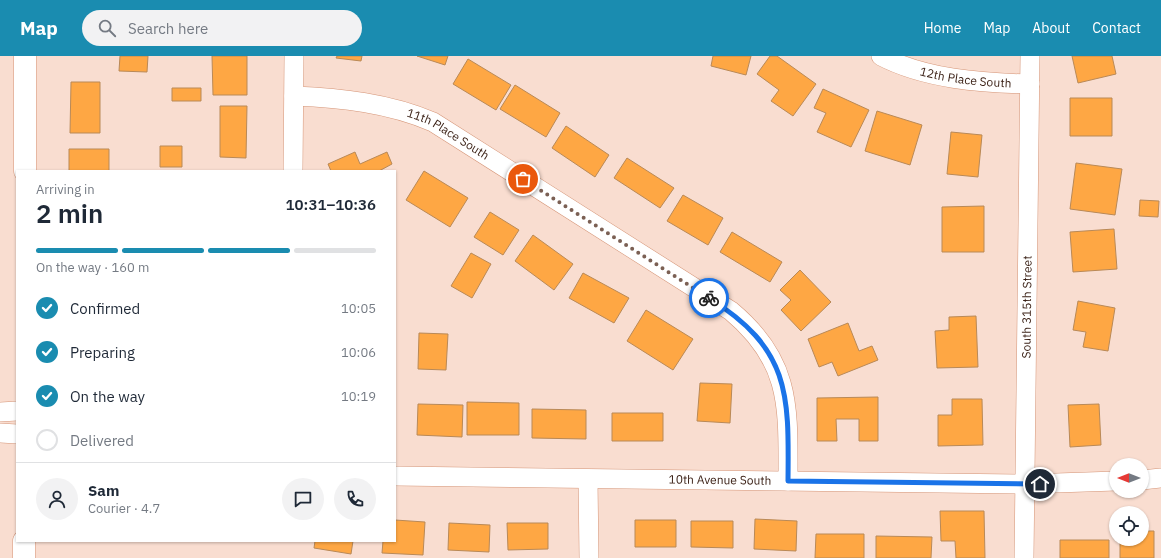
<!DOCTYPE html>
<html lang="en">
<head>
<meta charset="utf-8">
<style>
  body { margin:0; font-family:"IBM Plex Sans",sans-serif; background:#f2f2f3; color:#1f2937; height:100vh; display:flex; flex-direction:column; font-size:15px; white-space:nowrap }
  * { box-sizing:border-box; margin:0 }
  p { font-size:13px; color:#747a83 }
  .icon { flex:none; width:22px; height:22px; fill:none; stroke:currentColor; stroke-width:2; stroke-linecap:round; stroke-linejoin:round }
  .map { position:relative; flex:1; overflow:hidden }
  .side { position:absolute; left:16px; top:114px; width:380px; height:372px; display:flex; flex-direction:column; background:#fff; border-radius:0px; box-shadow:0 1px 3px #0004 }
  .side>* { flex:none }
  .needle { width:26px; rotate:270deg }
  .controls { position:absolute; left:1109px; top:402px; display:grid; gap:8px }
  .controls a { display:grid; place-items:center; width:40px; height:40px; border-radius:50%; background:#fff; box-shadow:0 1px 3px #0004; font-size:20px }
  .pin { position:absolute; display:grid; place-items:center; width:34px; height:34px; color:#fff; margin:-17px; border:2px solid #fff; border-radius:50%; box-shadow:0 1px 4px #0007 }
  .courier { position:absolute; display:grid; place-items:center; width:40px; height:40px; margin:-20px; border:3px solid #1a73e8; border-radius:50%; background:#fff; color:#222; box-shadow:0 1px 5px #0007 }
  .head em { font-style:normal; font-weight:600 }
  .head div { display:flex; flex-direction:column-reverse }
  .head { display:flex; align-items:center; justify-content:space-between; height:68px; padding:0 20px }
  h1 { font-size:26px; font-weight:600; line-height:30px }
  .bar { display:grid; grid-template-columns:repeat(4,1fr); gap:6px 4px; align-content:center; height:48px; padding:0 20px }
  .bar i { height:5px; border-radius:3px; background:#e0e1e3 }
  .bar .on { background:#1a8cb0 }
  .bar p { grid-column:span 4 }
  .line { display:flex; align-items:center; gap:10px; padding:0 20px; border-top:1px solid #e0e1e3 }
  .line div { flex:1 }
  .round { display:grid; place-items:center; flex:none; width:42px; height:42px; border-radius:21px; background:#f2f2f3 }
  ol { padding:0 20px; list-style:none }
  li { display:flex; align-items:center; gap:12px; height:44px }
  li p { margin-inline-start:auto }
  li .icon { padding:4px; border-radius:50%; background:#1a8cb0; color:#fff; stroke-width:4 }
  li:last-child { color:#747a83 }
  li i { width:22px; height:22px; border:2px solid #e0e1e3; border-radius:50% }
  header { display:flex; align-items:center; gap:24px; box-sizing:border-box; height:56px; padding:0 20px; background:#1a8cb0; color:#fff }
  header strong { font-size:19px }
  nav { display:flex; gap:22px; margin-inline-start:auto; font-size:14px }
  .search { width:280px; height:36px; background:#f2f2f3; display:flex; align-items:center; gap:10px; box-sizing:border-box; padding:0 14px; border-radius:22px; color:#747a83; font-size:15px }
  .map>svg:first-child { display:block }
  .building { fill:#fea744; stroke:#b98957 }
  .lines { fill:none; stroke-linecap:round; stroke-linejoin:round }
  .minor-casing { stroke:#d59476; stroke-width:20 }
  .tertiary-casing { stroke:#d59476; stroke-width:23 }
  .minor { stroke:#fff; stroke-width:19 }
  .tertiary { stroke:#fff; stroke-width:22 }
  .done { stroke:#7b6054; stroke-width:4; stroke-dasharray:0 7.2 }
  .route { stroke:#1a73e8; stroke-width:5 }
  .labels { text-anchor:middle; stroke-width:3; stroke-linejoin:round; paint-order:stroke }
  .street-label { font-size:12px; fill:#371d12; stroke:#fff }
</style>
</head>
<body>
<header>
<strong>Map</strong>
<div class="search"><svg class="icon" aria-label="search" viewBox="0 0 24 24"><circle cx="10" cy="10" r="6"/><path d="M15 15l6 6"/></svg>Search here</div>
<nav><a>Home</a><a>Map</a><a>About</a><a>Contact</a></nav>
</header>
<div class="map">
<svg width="1161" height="502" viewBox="0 0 1161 502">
  <rect width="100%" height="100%" fill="#f9ddd0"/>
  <!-- building -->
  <path class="building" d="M120,0H148L147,16L119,15Z
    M212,0H247V39H213Z
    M337,0H362L361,5L336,2Z
    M417,0H448L445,9Z
    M713,0H751L746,19L711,10Z
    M770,0H777L816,28L793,60L771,45L779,34L757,18Z
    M1072,0H1112L1116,18L1078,27Z
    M468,3L511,29L496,54L453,28Z
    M71,26H100V77H70Z
    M515,29L560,57L546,81L500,53Z
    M172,32H201V45H172Z
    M823,33L869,54L851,91L817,76L826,57L814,52Z
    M1070,42H1112V80H1070Z
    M220,50H247L246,102L220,101Z
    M877,55L922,69L910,109L865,95Z
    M566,70L609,99L595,121L552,92Z
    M951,76L982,79L978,121L947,118Z
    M160,90H182V111H160Z
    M69,93H109V115H69Z
    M355,96L360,108L387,96L392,108L379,115H331L328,108Z
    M627,102L674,132L660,152L614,122Z
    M1076,107L1122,113L1115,159L1070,153Z
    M424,115L468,142L450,171L406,144Z
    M683,139L723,162L708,189L667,165Z
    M1140,144L1159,145L1158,161L1139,160Z
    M984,150V196H942V151Z
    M490,156L519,174L503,199L474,181Z
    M1114,173L1117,213L1073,216L1070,176Z
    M732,176L782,206L770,226L720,196Z
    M533,179L573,208L554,234L515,205Z
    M471,197L491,208L472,242L451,230Z
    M800,214L831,246L801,275L781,254L791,244L780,234Z
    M583,217L629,242L614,267L569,242Z
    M1078,245L1115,252L1108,295L1083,291L1086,276L1073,274Z
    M646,254L693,283L673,314L627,285Z
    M976,260L978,311L937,312L935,275L949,274V261Z
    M848,267L859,295L872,290L878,304L838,320L832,306L819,311L808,283Z
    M419,277L448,278L446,314L418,313Z
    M700,327L732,328L730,367L697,365Z
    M878,341V385H859V363H836L837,385H817V342Z
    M952,343H982L983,389L938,390V359H952Z
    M467,346L519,347V379H467Z
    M418,348L463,349L462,381L417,379Z
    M1099,348L1101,389L1070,391L1068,349Z
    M532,353L586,354V383L532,382Z
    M612,357H663V385H612Z
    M940,455H984L985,502H956L955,485H941Z
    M755,463L797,465L796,495L754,493Z
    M395,464L425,466L423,499L382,497L383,485H395Z
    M635,464H676V491H635Z
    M691,465H733V492L691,491Z
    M449,467L490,469L489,496L448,494Z
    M507,467H548V493L508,494Z
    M1142,475H1154V502H1120V483H1142Z
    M816,478H864V502H815Z
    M876,480L932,481L931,502H876Z
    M1060,484H1109V502H1060Z
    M315,485H353L351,498L314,492Z"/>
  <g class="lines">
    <defs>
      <g id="minor">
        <path id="s1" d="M881,0C925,23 981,27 1030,28"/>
        <path id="s2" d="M294,40C341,42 389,47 433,66L731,255C792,306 788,352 788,425"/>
        <path d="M293,115L294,0"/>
        <path d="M0,356L17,355"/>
        <path d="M0,377L17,378"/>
        <path id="s3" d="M395,420L1026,428L1116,425"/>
        <path d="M588,423L589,502"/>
        <path d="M1142,424L1161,422"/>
        <path id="s4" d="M1024,502L1030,0"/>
      </g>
      <path id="tertiary" d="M25,115V0
        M24,502V485"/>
    </defs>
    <!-- minor casing -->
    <use href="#minor" class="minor-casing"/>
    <!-- tertiary casing -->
    <use href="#tertiary" class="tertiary-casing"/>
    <!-- minor -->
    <use href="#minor" class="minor"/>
    <!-- tertiary -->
    <use href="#tertiary" class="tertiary"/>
  </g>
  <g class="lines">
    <!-- done -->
    <path class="done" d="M523,123L709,242"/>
    <!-- route -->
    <path class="route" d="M709,242C790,293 789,337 788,425L1040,428"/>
  </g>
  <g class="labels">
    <!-- street labels -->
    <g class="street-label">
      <text dy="4" stroke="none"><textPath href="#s1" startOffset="88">12th Place South</textPath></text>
      <text dy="4" stroke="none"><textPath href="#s2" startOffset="161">11th Place South</textPath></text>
      <text dy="4" stroke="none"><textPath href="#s4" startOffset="251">South 315th Street</textPath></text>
      <text dy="4" stroke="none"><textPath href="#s3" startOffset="325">10th Avenue South</textPath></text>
    </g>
  </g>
</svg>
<div class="controls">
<a><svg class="needle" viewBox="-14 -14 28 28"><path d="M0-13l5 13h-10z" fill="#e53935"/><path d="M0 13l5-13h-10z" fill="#747a83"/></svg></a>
<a><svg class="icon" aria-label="locate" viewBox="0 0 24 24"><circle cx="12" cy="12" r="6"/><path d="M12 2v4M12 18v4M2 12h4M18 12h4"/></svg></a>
</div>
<div class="pin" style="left:523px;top:123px;background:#ea580c"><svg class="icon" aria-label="bag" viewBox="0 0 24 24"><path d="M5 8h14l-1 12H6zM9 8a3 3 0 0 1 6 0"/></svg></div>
<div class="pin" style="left:1040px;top:428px;background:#1f2937"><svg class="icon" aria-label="home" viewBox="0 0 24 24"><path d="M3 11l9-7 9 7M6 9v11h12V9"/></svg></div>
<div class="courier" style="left:709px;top:242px"><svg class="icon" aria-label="bike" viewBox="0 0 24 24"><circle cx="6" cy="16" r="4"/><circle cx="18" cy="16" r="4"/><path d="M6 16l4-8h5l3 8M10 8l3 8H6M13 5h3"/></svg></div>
<section class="side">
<div class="head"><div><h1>2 min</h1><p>Arriving in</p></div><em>10:31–10:36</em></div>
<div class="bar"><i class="on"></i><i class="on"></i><i class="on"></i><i></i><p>On the way · 160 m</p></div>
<ol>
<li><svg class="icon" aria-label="check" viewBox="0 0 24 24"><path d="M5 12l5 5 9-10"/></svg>Confirmed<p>10:05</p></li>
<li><svg class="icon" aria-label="check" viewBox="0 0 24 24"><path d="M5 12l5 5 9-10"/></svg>Preparing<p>10:06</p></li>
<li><svg class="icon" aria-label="check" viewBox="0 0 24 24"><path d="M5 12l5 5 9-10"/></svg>On the way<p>10:19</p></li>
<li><i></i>Delivered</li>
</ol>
<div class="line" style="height:72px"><a class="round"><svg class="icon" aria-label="person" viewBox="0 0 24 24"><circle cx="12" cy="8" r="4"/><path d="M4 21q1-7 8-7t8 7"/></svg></a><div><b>Sam</b><p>Courier · 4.7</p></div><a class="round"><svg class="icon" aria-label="chat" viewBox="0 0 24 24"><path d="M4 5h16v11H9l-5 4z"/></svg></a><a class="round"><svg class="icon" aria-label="phone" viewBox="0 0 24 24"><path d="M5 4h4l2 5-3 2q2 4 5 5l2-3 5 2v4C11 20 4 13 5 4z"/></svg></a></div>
</section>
</div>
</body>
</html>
